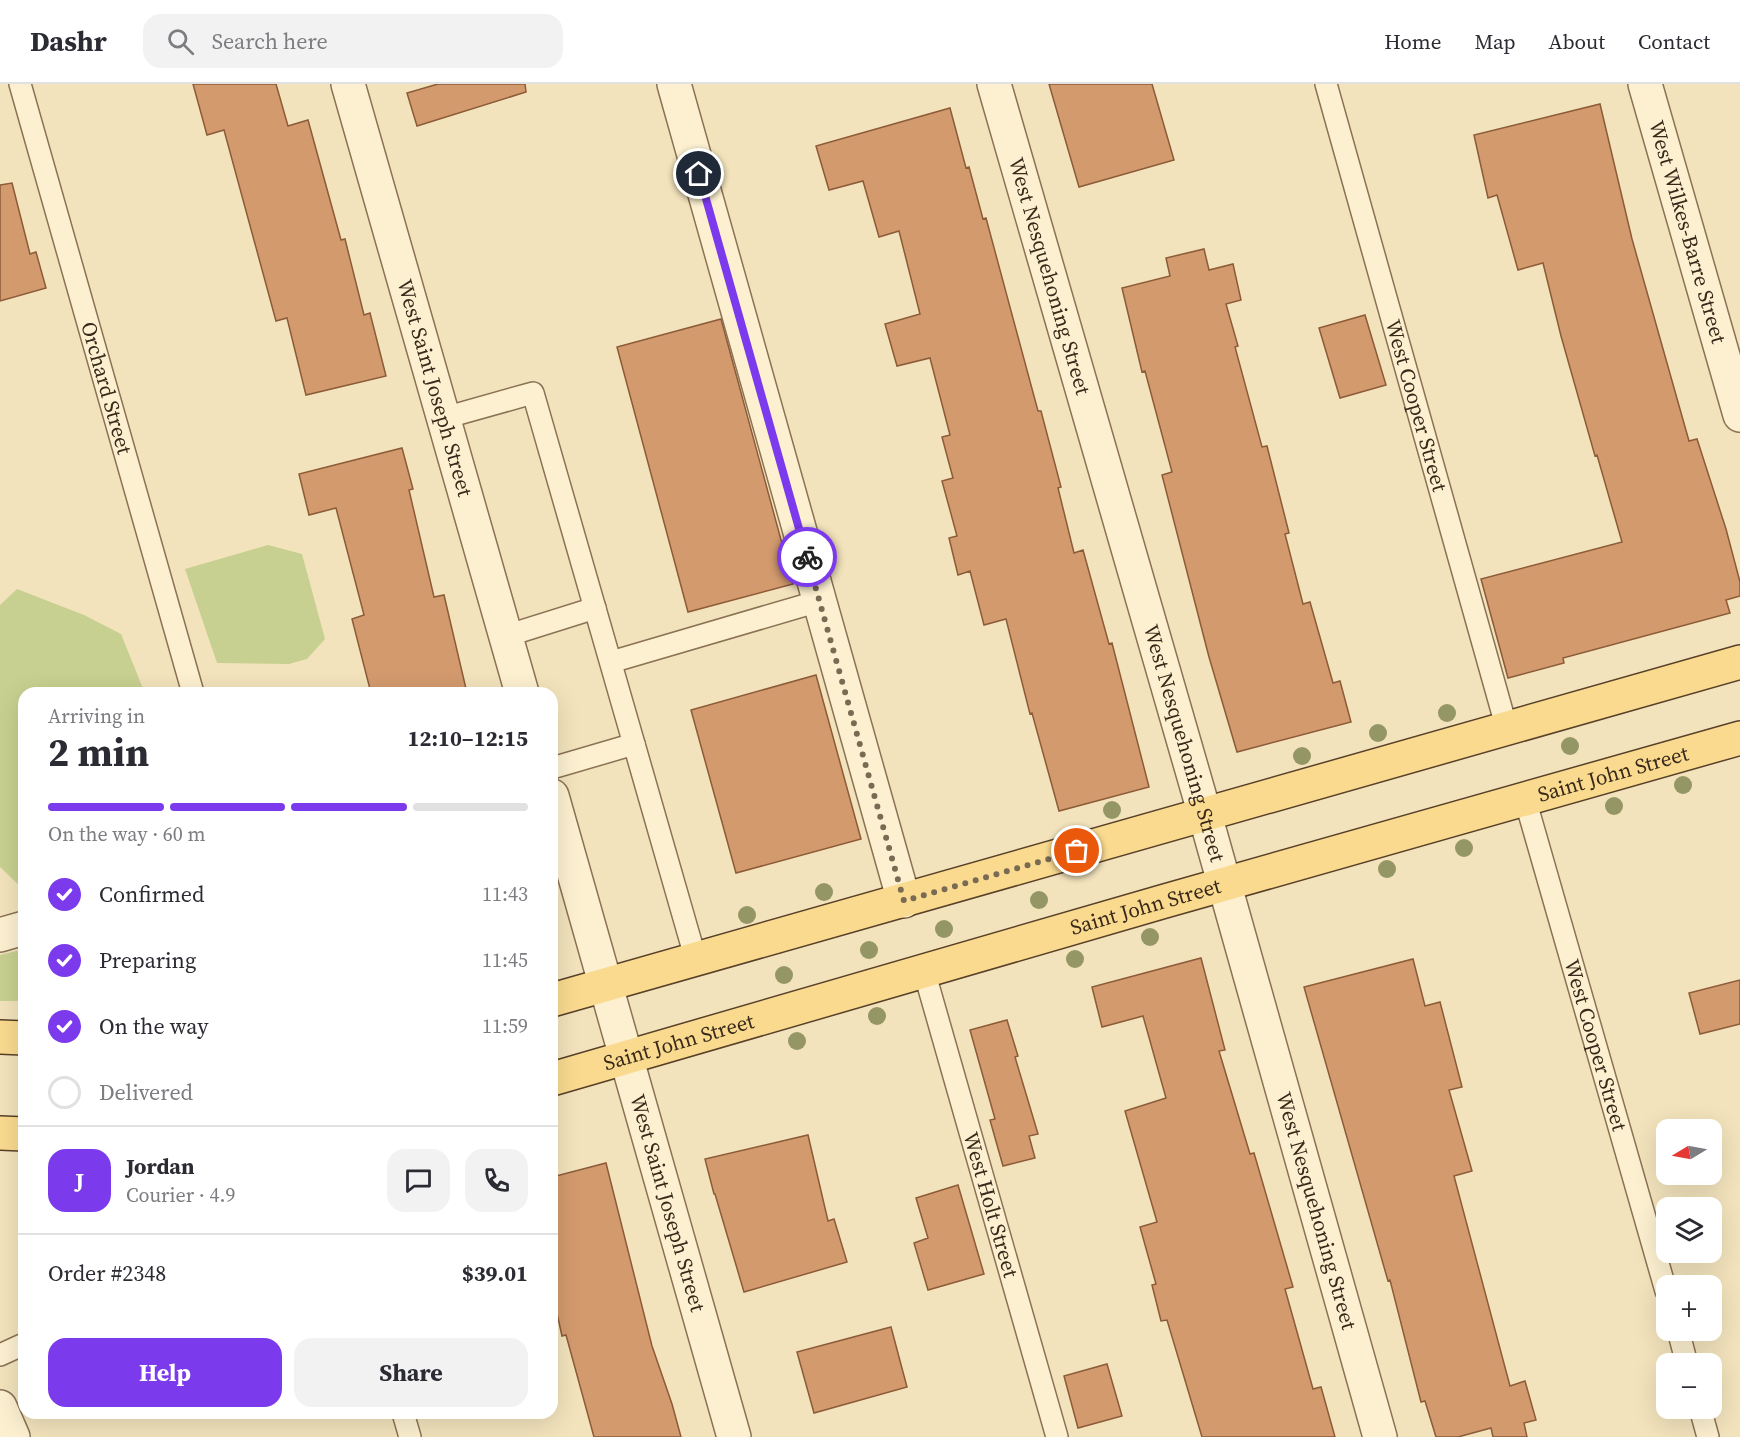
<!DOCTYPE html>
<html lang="en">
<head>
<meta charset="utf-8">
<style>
  body { margin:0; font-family:"Source Serif 4",serif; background:#f2f2f3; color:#2b2b33; height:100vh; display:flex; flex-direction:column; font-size:22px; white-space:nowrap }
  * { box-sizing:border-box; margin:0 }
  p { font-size:20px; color:#7c7c81 }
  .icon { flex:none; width:33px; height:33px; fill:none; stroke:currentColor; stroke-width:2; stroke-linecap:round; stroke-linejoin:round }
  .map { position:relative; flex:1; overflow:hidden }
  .drawer { position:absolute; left:18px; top:603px; width:540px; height:732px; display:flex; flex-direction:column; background:#fff; border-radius:18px; box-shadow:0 6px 24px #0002 }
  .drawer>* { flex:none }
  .needle { width:39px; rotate:260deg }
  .fabs { position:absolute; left:1656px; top:1035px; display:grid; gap:12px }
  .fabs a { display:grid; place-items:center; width:66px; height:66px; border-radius:12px; background:#fff; box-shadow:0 6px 24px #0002; font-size:30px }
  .pin { position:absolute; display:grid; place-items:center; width:51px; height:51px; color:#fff; margin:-26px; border:3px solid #fff; border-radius:50%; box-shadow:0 2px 6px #0007 }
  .courier { position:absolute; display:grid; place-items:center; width:60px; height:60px; margin:-30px; border:4px solid #7c3aed; border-radius:50%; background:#fff; color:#222; box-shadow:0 2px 8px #0007 }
  .overview em { font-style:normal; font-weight:700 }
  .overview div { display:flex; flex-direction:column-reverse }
  .overview { display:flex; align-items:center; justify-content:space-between; height:102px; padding:0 30px }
  h1 { font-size:39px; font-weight:700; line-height:45px }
  .bar { display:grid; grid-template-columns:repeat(4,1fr); gap:9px 6px; align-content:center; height:72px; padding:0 30px }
  .bar i { height:8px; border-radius:4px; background:#e1e1e2 }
  .bar .current { background:#7c3aed }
  .bar p { grid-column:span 4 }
  .line { display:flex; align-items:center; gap:15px; padding:0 30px; border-top:2px solid #e1e1e2 }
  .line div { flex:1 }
  .round { display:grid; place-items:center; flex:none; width:63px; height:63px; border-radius:18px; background:#f2f2f3 }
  ol { padding:0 30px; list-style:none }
  li { display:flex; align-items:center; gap:18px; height:66px }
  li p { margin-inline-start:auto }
  li .icon { padding:6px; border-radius:50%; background:#7c3aed; color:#fff; stroke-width:4 }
  li:last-child { color:#7c7c81 }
  li i { width:33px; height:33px; border:3px solid #e1e1e2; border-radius:50% }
  .action { display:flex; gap:12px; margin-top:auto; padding:12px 30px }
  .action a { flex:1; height:69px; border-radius:18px; background:#7c3aed; color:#fff; font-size:24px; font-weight:700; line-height:69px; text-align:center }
  .action a+a { background:#f2f2f3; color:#2b2b33 }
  header { display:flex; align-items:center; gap:36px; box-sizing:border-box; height:84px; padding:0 30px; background:#fff; border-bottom:2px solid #e1e1e2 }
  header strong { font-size:28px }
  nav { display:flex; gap:33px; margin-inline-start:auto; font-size:21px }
  .search { width:420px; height:54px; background:#f2f2f3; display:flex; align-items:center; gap:15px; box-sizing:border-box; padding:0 21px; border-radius:18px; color:#7c7c81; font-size:22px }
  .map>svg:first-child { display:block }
  .green { fill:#c7d090 }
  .building { fill:#d39a6e; stroke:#8c5b38; stroke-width:1.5 }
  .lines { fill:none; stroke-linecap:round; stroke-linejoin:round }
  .service-casing { stroke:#8b7254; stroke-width:24 }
  .minor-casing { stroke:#8b7254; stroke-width:36 }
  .primary-casing { stroke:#584029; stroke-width:36 }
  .service { stroke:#fcf0d0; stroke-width:21 }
  .minor { stroke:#fcf0d0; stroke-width:33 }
  .primary { stroke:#f9da8f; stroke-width:33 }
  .tree { fill:#949666 }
  .done { stroke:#796a53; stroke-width:6; stroke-dasharray:0 10.8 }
  .route { stroke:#7c3aed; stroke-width:8 }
  .labels { text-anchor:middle; stroke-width:4.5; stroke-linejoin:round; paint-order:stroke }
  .street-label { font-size:21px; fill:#38291a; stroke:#f8edcc }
</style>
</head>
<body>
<header>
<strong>Dashr</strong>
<div class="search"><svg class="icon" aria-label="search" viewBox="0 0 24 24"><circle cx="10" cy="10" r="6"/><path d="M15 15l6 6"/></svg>Search here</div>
<nav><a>Home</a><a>Map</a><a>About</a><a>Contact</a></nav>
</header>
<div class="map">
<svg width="1740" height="1353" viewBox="0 0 1740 1353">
  <rect width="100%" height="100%" fill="#f2e3bc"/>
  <!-- green -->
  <path class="green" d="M268,461L302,470L325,555L307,575L289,580L217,579L185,485Z
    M17,505L84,531L121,550L144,607L143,609H24V806L0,783V521Z
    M24,865V917H0V871Z"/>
  <!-- building -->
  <path class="building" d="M193,0H276L288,42L308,36L341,156L345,155L364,231L370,229L386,292L306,311L287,234L276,237L224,46L207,51Z
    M438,0H525L526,8L417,42L407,9Z
    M1049,0H1152L1174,76L1079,103Z
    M1600,20L1632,155L1689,357L1697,355L1726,445L1740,498V512L1726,516L1730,529L1563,574L1564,579L1508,594L1481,495L1622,458L1597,371L1595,372L1561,252L1543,179L1518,186L1497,111L1488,114L1474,51Z
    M950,24L966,84L969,83L983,135L986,134L1038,327H1041L1061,403L1058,404L1074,469L1083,466L1109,560L1112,559L1149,703L1059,727L1032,629L1030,630L1006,535L984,541L970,487L958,491L949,454L957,452L942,397L953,394L942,353L950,351L930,274L897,282L885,240L920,230L899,147L879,153L863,97L829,106L816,62Z
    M12,99L30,170L36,168L46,204L0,217V101Z
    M1204,165L1209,186L1233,180L1241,216L1226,220L1238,262L1235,263L1262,363L1267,362L1289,449L1285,450L1303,520L1310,518L1333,599L1340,597L1351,638L1237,668L1209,573L1162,391L1172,388L1145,287L1142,288L1122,204L1170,192L1166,174Z
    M1365,231L1386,301L1340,314L1319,244Z
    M721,235L793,500L688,528L617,263Z
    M402,364L413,405L409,406L434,513L444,511L467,609H371L352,535L364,531L336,424L309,431L299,390Z
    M816,591L861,755L736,789L691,626Z
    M1201,874L1225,966L1219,967L1250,1070L1254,1069L1293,1203L1285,1205L1313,1305L1321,1303L1335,1353H1202L1167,1236L1161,1237L1152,1201L1156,1200L1140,1143L1157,1138L1125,1027L1166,1014L1143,932L1102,943L1092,903Z
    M1413,875L1425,922L1440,918L1462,1003L1449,1006L1472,1087L1454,1092L1510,1302L1525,1297L1536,1336L1524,1339L1527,1353H1493L1491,1344L1458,1353H1436L1425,1317L1421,1318L1390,1196L1388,1197L1304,903Z
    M1740,896V940L1700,950L1689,909Z
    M1007,936L1018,972L1015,973L1038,1050L1029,1052L1035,1074L1003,1082L990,1036L995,1035L970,946Z
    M808,1051L828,1137L834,1135L847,1178L744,1208L715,1110H714L705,1075Z
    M606,1079L652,1262L672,1320L681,1353H594L566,1251L562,1252L552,1207V1093Z
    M958,1101L984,1190L928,1206L914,1159L928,1154L916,1114Z
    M891,1243L907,1303L814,1329L797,1268Z
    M1107,1280L1122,1332L1078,1344L1064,1292Z"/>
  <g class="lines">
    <defs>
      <g id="service">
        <path id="s1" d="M20,0L193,609"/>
        <path id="s2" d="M1326,0L1507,645"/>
        <path d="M444,334L533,309L634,660"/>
        <path d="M506,552L595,524"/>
        <path d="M611,578L819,517"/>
        <path d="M552,684L634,660L696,876"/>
        <path id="s3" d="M1525,715L1666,1207"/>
        <path id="s4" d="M924,887L1057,1353"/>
        <path d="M1678,1246L1687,1280"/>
        <path d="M0,1271L24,1260"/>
        <path d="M1700,1324L1708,1353"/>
        <path d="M403,1329L410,1353"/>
      </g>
      <g id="minor">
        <path id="s5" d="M348,0L522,609"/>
        <path d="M674,0L904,817"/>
        <path id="s6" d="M994,0L1205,731L1380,1353"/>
        <path id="s7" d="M1645,0L1740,331"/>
        <path id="s8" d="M552,712L734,1353"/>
        <path d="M0,851L24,844"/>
        <path d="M0,1323L13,1353"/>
      </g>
      <g id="primary">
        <path d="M552,916L1740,578"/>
        <path d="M0,953L24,954"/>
        <path id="s9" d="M552,995L1165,817L1740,654"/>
        <path d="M0,1049L24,1050"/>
      </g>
    </defs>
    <!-- service casing -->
    <use href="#service" class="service-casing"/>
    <!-- minor casing -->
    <use href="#minor" class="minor-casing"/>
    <!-- primary casing -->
    <use href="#primary" class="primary-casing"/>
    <!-- service -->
    <use href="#service" class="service"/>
    <!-- minor -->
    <use href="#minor" class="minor"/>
    <!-- primary -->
    <use href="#primary" class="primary"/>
  </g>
  <!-- trees -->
  <g class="tree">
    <circle cx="1447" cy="629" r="9"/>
    <circle cx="1378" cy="649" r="9"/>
    <circle cx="1570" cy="662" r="9"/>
    <circle cx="1302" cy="672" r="9"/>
    <circle cx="1683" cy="701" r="9"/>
    <circle cx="1614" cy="722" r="9"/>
    <circle cx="1112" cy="726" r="9"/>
    <circle cx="1464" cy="764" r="9"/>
    <circle cx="1387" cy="785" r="9"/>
    <circle cx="824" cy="808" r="9"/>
    <circle cx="1039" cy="816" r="9"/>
    <circle cx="747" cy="831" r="9"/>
    <circle cx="944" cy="845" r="9"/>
    <circle cx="1150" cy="853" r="9"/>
    <circle cx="869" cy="866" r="9"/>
    <circle cx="1075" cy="875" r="9"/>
    <circle cx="784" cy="891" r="9"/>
    <circle cx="877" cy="932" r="9"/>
    <circle cx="797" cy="957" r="9"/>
  </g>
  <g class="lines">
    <!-- done -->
    <path class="done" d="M807,473L904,817L1077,767"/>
    <!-- route -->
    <path class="route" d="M699,90L807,473"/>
  </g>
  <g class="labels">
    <!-- street labels -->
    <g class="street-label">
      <text dy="7" stroke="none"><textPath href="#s7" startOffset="154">West Wilkes-Barre Street</textPath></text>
      <text dy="7" stroke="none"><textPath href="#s6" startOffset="200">West Nesquehoning Street</textPath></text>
      <text dy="7" stroke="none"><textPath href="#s1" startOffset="316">Orchard Street</textPath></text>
      <text dy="7" stroke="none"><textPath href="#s5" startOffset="316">West Saint Joseph Street</textPath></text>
      <text dy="7" stroke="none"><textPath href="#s2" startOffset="334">West Cooper Street</textPath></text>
      <text dy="7" stroke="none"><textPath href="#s6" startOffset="686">West Nesquehoning Street</textPath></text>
      <text dy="7" stroke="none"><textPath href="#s9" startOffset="1104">Saint John Street</textPath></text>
      <text dy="7" stroke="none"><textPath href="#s9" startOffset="618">Saint John Street</textPath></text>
      <text dy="7" stroke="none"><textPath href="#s9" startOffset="132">Saint John Street</textPath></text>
      <text dy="7" stroke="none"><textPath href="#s3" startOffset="256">West Cooper Street</textPath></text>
      <text dy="7" stroke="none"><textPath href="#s8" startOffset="423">West Saint Joseph Street</textPath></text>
      <text dy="7" stroke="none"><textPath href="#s4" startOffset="243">West Holt Street</textPath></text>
      <text dy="7" stroke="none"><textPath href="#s6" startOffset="1172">West Nesquehoning Street</textPath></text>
    </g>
  </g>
</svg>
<div class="fabs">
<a><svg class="needle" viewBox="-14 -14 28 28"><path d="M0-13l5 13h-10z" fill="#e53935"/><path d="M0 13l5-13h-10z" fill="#7c7c81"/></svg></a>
<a><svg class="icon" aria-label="layers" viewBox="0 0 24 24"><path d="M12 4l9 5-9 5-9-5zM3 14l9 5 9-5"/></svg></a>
<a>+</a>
<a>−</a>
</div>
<div class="pin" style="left:1077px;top:767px;background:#ea580c"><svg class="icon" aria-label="bag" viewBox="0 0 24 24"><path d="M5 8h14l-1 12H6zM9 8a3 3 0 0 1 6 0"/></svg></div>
<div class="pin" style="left:699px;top:90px;background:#1f2937"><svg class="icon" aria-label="home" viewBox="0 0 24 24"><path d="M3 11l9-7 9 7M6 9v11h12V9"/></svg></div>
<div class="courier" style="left:807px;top:473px"><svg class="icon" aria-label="bike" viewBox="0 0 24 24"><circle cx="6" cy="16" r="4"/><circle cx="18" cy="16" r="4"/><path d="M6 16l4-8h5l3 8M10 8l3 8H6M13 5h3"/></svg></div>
<section class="drawer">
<div class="overview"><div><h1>2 min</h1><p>Arriving in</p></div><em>12:10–12:15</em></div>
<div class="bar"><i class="current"></i><i class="current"></i><i class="current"></i><i></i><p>On the way · 60 m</p></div>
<ol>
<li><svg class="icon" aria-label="check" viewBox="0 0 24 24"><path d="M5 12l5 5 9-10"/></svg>Confirmed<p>11:43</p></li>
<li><svg class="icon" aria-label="check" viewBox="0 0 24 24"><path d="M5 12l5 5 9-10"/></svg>Preparing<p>11:45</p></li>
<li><svg class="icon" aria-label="check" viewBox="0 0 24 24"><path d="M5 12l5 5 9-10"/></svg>On the way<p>11:59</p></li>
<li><i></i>Delivered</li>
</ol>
<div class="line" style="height:108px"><b class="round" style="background:#7c3aed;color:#fff">J</b><div><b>Jordan</b><p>Courier · 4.9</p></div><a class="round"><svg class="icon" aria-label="chat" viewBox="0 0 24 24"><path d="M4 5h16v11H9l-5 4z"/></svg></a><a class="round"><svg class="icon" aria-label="phone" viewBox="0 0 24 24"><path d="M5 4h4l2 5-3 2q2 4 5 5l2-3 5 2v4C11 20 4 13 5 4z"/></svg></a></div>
<div class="line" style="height:78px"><div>Order #2348</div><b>$39.01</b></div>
<div class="action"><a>Help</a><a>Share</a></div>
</section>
</div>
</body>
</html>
